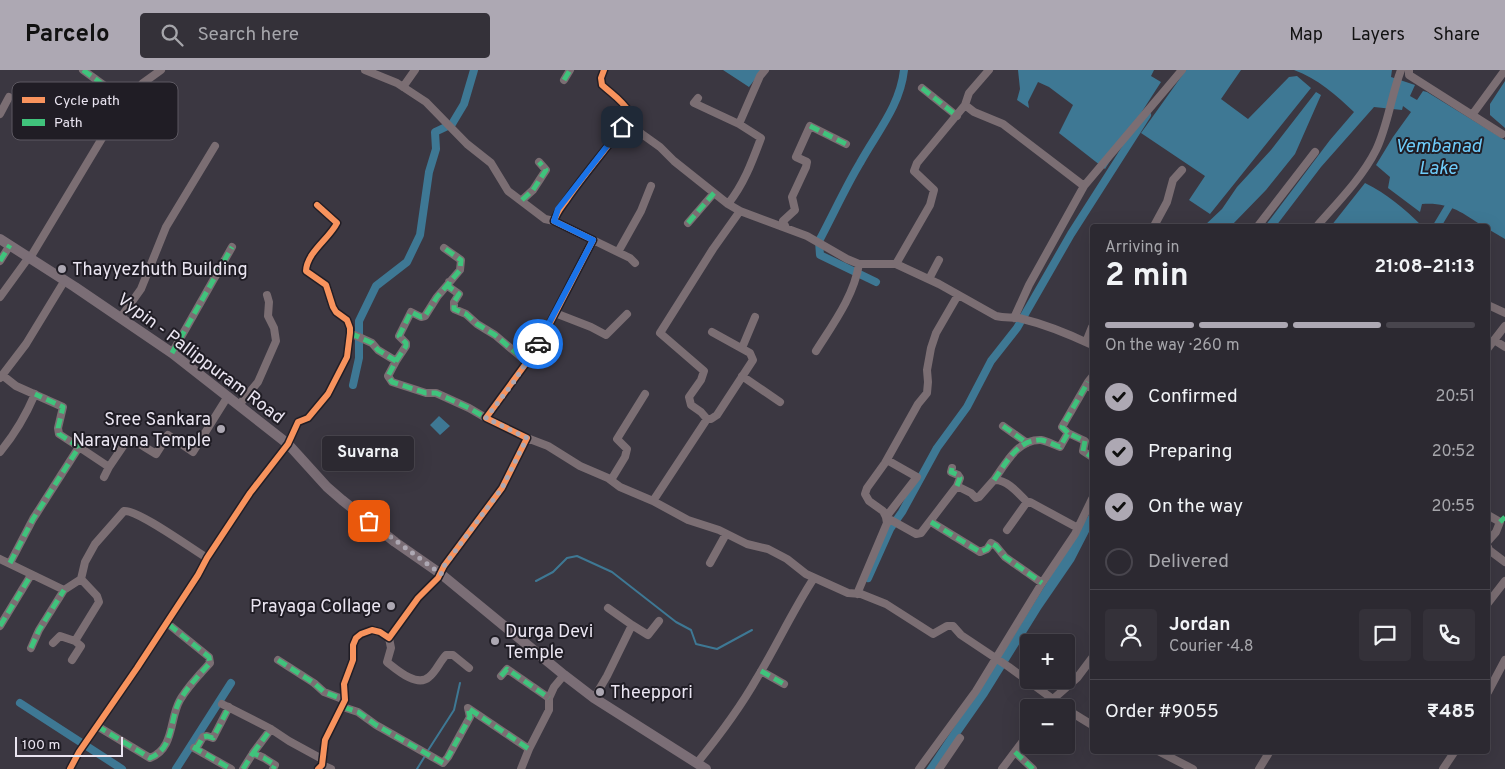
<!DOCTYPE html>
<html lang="en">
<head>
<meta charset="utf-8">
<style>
  body { margin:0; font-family:Overpass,sans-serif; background:#343139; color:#f1f3f6; height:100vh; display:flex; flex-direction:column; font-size:19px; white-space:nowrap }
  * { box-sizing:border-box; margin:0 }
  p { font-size:16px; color:#a6a6ab }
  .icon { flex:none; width:28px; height:28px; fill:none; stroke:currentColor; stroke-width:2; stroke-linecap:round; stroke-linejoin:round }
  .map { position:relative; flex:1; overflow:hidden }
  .drawer { position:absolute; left:1090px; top:154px; width:400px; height:530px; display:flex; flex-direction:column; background:#2c2931; border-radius:5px; box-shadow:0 5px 20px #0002,0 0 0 1px #48454d }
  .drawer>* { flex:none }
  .fabs { position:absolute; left:1020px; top:564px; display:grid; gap:10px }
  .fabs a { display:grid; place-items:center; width:55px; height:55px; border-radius:5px; background:#2c2931; box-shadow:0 5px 20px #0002,0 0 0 1px #48454d; font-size:25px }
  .scale { position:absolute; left:15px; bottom:12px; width:108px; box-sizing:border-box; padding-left:5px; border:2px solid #eae5f1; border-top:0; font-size:14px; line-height:18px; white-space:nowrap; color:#eae5f1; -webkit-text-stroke:4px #201d25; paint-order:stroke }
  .pin { position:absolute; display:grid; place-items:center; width:42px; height:42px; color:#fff; margin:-21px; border-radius:10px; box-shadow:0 2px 8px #0006 }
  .courier { position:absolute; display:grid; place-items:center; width:50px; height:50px; margin:-25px; border:4px solid #1a73e8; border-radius:50%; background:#fff; color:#222; box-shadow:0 1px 6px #0007 }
  .bubble { position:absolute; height:35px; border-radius:5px; background:#2c2931; box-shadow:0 5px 20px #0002,0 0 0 1px #48454d; font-size:16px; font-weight:700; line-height:35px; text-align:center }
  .headline em { font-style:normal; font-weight:700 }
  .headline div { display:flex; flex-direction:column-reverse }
  .headline { display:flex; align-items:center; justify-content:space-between; height:85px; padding:0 15px }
  h1 { font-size:32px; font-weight:700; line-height:38px }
  .bar { display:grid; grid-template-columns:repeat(4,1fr); gap:8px 5px; align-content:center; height:60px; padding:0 15px }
  .bar i { height:6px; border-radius:4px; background:#48454d }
  .bar .selected { background:#ada8b3 }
  .bar p { grid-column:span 4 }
  .line { display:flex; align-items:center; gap:12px; padding:0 15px; border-top:1px solid #48454d }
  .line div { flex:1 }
  .round { display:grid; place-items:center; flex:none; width:52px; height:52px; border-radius:5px; background:#343139 }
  ol { padding:0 15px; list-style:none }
  li { display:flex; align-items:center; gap:15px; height:55px }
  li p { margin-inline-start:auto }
  li .icon { padding:5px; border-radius:50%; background:#ada8b3; color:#111; stroke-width:4 }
  li:last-child { color:#a6a6ab }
  li i { width:28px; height:28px; border:2px solid #48454d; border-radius:50% }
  header { display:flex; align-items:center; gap:30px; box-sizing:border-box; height:70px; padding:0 25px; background:#ada8b3; color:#111 }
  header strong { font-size:24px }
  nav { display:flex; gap:28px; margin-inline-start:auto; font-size:18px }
  .search { width:350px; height:45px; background:#343139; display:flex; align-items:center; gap:12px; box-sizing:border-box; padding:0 18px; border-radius:5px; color:#a6a6ab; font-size:19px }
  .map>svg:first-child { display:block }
  .water { fill:#3e7894 }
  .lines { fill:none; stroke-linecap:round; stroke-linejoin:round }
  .stream { stroke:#3e7894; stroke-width:2 }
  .canal { stroke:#3e7894; stroke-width:8 }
  .minor { stroke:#7b6e73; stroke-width:8 }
  .major { stroke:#7b6e76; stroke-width:10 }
  .quiet { stroke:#40c37c; stroke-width:5; stroke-dasharray:10 5; stroke-linecap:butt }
  .cycleway-casing { stroke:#201d25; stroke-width:9 }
  .cycleway { stroke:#f8935d; stroke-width:6 }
  .done { stroke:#ada8b3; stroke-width:5; stroke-dasharray:0 9 }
  .route { stroke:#1a73e8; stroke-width:6 }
  .poi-dot { fill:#ada8b3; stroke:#201d25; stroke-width:2 }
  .labels { text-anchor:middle; stroke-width:4; stroke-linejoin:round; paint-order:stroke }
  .poi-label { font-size:18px; fill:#eae5f1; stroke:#201d25; text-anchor:start }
  .street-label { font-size:18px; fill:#eae5f1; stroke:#201d25 }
  .water-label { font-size:19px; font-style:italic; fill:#6eccfa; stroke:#201d25 }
  .key { fill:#201d25; stroke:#5d5962; stroke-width:1 }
  .key-label { font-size:14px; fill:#eae5f1 }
</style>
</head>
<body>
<header>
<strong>Parcelo</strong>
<div class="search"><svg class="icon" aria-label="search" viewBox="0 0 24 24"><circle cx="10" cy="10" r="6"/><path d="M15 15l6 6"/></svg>Search here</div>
<nav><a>Map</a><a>Layers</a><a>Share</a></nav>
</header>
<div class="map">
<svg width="1505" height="699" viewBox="0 0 1505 699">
  <rect width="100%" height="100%" fill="#3b3741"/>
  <!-- water -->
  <path class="water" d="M723,0H762L749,17Z
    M1018,0H1154L1151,6L1161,12L1105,99L1059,63L1073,35L1049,17L1038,12L1028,32L1029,38L1017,30L1020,19Z
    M1186,0H1241L1221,29L1248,49L1289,7L1297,6L1311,18L1210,144L1189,130L1205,106L1141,63Z
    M1294,0H1392L1391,7L1415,15L1410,26L1417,30L1423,21L1427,22L1505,70V169L1488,159V156H1483C1461,142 1449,132 1422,134L1420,142L1388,118L1390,107L1376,95L1393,67L1411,42L1403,36L1402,40L1374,37L1321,97L1276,156H1265L1330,70L1354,42C1337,26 1317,8 1294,0Z
    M1505,11V58L1490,45V34Z
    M1316,22L1321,25L1295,84L1266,120L1231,156H1204L1222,139L1237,117L1271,80Z
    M1365,113C1387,124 1404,138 1422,156H1331Z
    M439,346L450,356L440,365L430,355Z
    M1092,440V456L1074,491L1041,539L987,626L936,699H926L991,602Z"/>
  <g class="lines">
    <!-- stream -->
    <path class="stream" d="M536,511L553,502L567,488L577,486L612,502L676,552L691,560L696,574L717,579L752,560
      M427,682L454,640L460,613
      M417,699L425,686"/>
    <!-- canal -->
    <path class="canal" d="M1437,156L1449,136
      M876,212L820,185L819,171C833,145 845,118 860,93C877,62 900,36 904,0
      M353,315L359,288V251L376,216L407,192L420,165L429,102L436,79L435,62L452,54L464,34L474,0
      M868,508L890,459L902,442L937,378L967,337L991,291L1017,258L1071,164L1147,45
      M20,633L122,699
      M176,699L231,613"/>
    <!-- minor -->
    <path class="minor" d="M83,0L127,32
      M365,0L397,13L426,32L467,74L491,93L508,121L545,149L554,151
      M1409,0V5L1472,45L1505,0
      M564,10L570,0
      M403,17L415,0
      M922,18L957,46
      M698,28L694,33L739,54
      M965,35L969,23L989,0
      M0,44L9,27
      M1472,45L1502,64
      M628,49L639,62L660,77L674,91L728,134L740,141L807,166L847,189L859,194H896L939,214L996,246C1004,248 1011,247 1019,248C1044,254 1069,264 1092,275
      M1084,116L1182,0
      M522,130L533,120L546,100L539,92
      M728,134C744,114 752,92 761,68L739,54L760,6L765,0
      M688,153L714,123
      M1154,156L1167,132L1173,110L1182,100
      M1258,156L1315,82
      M1317,156C1337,133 1362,108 1376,80C1388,55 1391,26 1401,0
      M786,158L783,151L795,140L792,127L806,97L807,92L796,87L810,56L846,74
      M593,170L630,188L635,193
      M618,182L641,141L651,116
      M30,188L107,60L122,37L143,13L161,0
      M0,191L10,175
      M896,194L930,135L934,120L914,101L917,93L965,35L974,42L1003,54L1084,116L1029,215L1014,248
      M929,209L939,190
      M449,212V217L459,224L454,232V239L466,244L477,254L495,265L527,292
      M0,227L29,187
      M1488,235L1505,243
      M555,243L591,257L606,265L627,244
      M121,247L141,219L166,157L215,76
      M350,263L372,273L378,280L396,291L388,306L392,312L426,323H436L469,338L486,348
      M1494,270L1505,277
      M1086,272L1092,257
      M742,278L755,247
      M1488,278L1505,256
      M816,281C833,254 854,226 859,194
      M172,283L232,177
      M396,291L406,276V273L399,266L411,242L421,247L425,246L437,227L460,200L461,190L444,178
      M2,305L16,316L63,337L58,358L59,364L79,377L33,449L10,493
      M742,306L780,332
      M1092,307L1088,312L1092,319
      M0,308L26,274L65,210
      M239,335L258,312L276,271L274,258L268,246L269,232L267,225
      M707,349L701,342L691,335L689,327L701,310L704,301L660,263L713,179L740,141
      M1003,356L1027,373
      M1068,363L1062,357L1088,312
      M527,368L548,376L580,396L608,408L620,417L653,431L688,450L719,460L747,474L768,479L787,489L806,504L848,523L861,524L886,534L933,564L947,556H953L961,565L1009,597L1065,638
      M79,377L109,397L128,369L143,376L156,384L168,365L193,382L228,326
      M0,382C15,364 26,345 35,324
      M104,407L109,397
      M611,410L625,387L627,379L617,369L645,324
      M994,410C1006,393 1018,369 1041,370C1047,371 1054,375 1060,377L1068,363L1085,371L1083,381L1092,387
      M957,416L971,423L976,428L979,427L994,410C1007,409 1019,424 1027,432H1030L1078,458
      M653,431L707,349H711L717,345L753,290L750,283L712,262
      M1488,445L1500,452L1496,462L1488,471
      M886,447L917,407L887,390
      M931,452L980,482L987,479L991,473L996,476L1005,487L1042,513
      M887,453L891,450L916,464L921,463L957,416L960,408L958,405L951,402L952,398
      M1007,460L1027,432
      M1488,477L1489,480L1505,492
      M0,489L64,520L81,509L85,492L95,474L124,441C137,439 192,479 207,488
      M710,493L726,464
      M857,524L887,453L886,447L883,441L869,431L865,424L867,418L885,393L918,334L927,323L928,312L927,300L931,278L936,263L958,225
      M1488,533L1505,511
      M632,555L648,565L659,551
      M0,556L31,505
      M389,568L391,578L387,592C396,599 417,618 429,607C436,602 440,591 446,585H453L469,598
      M53,573L60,566L75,571L99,532L97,526L81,509
      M31,578L39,560L64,520
      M72,590L81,576L75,571
      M278,590L314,613L324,622L345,630
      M761,601L784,614
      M501,606L507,599L549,628
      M1488,622L1505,590
      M594,628L607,606L632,555L608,538
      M222,634L271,659L289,671L322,689
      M343,637L358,642L376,655L443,693L448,687L470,647L468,638L529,679
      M1046,638L1052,630L1077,608L1092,588
      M1066,639L1092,655
      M97,656L150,688C175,678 169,649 180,630C188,616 200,604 210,593L209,587L167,553
      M194,678L231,699
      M196,679L203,667L207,666L213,668L229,637
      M1158,681L1193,699
      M1015,682L1033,699
      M253,683L271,659
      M697,693C719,666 740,638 757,608C777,575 793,540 814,508
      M322,695L331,699
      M70,699L79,682L137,598L198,505L207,488L250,423L288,374L298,352L308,348L328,324L347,287L350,263V258L347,250L336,242L333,237L326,215L306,201C307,182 329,169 337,153L317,135
      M243,699L253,683L264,688L275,695L273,699
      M318,699L322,695L325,670L345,630L344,614L353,590V575L356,568L361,564L372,560L380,562L389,568L418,528L438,508L444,496L502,418L527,368L486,348L527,292L548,257L593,170L554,151C558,140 562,137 568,128C587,101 609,76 628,49L630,43C622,30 613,25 602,15L601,8L604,0
      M521,699L529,679L549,640V628L554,617L564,605
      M919,699L976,621L1042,513L1075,464L1092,429
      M939,699L960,668
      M1002,699L1029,663
      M1259,699L1270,681
      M1443,699L1455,681"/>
    <!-- major -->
    <path class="major" d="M0,169L75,217L172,283L288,374L327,417L342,430L395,472L441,504L564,605L594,628L706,699"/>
    <!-- quiet -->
    <path class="quiet" d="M83,0L127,32
      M564,10L570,0
      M922,18L957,46
      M810,56L846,74
      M522,130L533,120L546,100L539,92
      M688,153L714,123
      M0,191L10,175
      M449,212V217L459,224L454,232V239L466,244L477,254L495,265L527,292
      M350,263L372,273L378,280L396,291L388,306L392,312L426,323H436L469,338L486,348
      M172,283L232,177
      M396,291L406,276V273L399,266L411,242L421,247L425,246L437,227L460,200L461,190L444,178
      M1003,356L1027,373
      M1068,363L1062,357L1088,312
      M952,398L951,402L958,405L960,408L957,416
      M994,410C1006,393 1018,369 1041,370C1047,371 1054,375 1060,377L1068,363L1085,371L1083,381L1092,387
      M931,452L980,482L987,479L991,473L996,476L1005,487L1042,513
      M1500,452L1505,447
      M10,493L33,449L79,377L59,364L58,358L63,337L35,324
      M0,556L31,505
      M31,578L39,560L64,520
      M278,590L314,613L324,622L345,630
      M761,601L784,614
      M501,606L507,599L549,628
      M343,637L358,642L376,655L443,693L448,687L470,647L468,638L529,679
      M97,656L150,688C175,678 169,649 180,630C188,616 200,604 210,593L209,587L167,553
      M193,677L231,699
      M196,679L203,667L207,666L213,668L229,637
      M1015,682L1033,699
      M253,683L271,659
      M243,699L253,683L264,688L275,695L273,699"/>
    <defs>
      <path id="cycleway" d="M70,699L79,682L137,598L198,505L207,488L250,423L288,374L298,352L308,348L328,324L347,287L350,263V258L347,250L336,242L333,237L326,215L306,201C307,182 329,169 337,153L317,135
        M318,699L322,695L325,670L345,630L344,614L353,590V575L356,568L361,564L372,560L380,562L389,568L418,528L438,508L444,496L502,418L527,368L486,348L527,292L548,257L593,170L554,151C558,140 562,137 568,128C587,101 609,76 628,49L630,43C622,30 613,25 602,15L601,8L604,0"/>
    </defs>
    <!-- cycleway casing -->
    <use href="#cycleway" class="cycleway-casing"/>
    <!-- cycleway -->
    <use href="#cycleway" class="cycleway"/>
  </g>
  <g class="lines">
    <!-- done -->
    <path class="done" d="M369,451L441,504L444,496L502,418L527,368L486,348L513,313L538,274"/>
    <!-- route -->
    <path class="route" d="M538,274L593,170L554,151L558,139L622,57"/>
  </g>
  <!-- markers -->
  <g class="poi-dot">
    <circle cx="62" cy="199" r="5"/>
    <circle cx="221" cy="359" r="5"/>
    <circle cx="391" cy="536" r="5"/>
    <circle cx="495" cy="571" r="5"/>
    <circle cx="600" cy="622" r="5"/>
  </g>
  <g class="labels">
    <!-- poi labels -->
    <g class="poi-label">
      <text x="72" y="205">Thayyezhuth Building</text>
      <text x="211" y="355" text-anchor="end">Sree Sankara<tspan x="211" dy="21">Narayana Temple</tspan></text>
      <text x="381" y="542" text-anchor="end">Prayaga Collage</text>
      <text x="505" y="567">Durga Devi<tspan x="505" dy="21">Temple</tspan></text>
      <text x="610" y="628">Theeppori</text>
    </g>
    <!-- street labels -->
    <g class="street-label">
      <text transform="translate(201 288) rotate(37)" y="6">Vypin - Pallippuram Road</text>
    </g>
    <!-- water labels -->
    <g class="water-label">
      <text x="1438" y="82">Vembanad<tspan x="1438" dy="22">Lake</tspan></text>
    </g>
  </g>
  <!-- legend -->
  <rect x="12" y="12" width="166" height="58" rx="8" class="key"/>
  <rect x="22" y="27" width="23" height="6" fill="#f8935d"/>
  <rect x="22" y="49" width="23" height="7" fill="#40c37c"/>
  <g class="key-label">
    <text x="54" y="35">Cycle path</text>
    <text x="54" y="57">Path</text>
  </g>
</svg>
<div class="fabs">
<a>+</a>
<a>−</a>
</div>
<div class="scale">100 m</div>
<div class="pin" style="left:369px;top:451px;background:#ea580c"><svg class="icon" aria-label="bag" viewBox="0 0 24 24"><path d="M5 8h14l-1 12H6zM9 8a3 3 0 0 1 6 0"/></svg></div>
<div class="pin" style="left:622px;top:57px;background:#1f2937"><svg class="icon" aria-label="home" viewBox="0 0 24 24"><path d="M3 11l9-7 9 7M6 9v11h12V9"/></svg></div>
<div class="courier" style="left:538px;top:274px"><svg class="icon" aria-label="car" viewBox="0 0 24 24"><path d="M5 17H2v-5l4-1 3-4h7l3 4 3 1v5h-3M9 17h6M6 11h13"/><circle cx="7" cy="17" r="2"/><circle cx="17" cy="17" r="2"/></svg></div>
<div class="bubble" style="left:322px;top:366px;width:92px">Suvarna</div>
<section class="drawer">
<div class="headline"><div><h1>2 min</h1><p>Arriving in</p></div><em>21:08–21:13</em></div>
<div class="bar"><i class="selected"></i><i class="selected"></i><i class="selected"></i><i></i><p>On the way · 260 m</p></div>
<ol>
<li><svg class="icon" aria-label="check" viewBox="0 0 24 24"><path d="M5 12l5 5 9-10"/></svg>Confirmed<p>20:51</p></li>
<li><svg class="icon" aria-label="check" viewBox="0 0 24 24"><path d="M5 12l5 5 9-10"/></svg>Preparing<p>20:52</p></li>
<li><svg class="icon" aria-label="check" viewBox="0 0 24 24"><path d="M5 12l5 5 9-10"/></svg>On the way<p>20:55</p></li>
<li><i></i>Delivered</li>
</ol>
<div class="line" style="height:90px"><a class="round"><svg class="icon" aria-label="person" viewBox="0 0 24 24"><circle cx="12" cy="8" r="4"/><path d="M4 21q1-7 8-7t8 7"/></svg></a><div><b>Jordan</b><p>Courier · 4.8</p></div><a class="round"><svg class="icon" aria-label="chat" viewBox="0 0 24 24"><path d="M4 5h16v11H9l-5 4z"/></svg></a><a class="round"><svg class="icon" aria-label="phone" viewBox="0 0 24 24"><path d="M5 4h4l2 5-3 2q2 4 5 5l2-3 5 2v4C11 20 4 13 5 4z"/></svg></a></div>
<div class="line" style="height:65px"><div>Order #9055</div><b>₹485</b></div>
</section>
</div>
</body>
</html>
